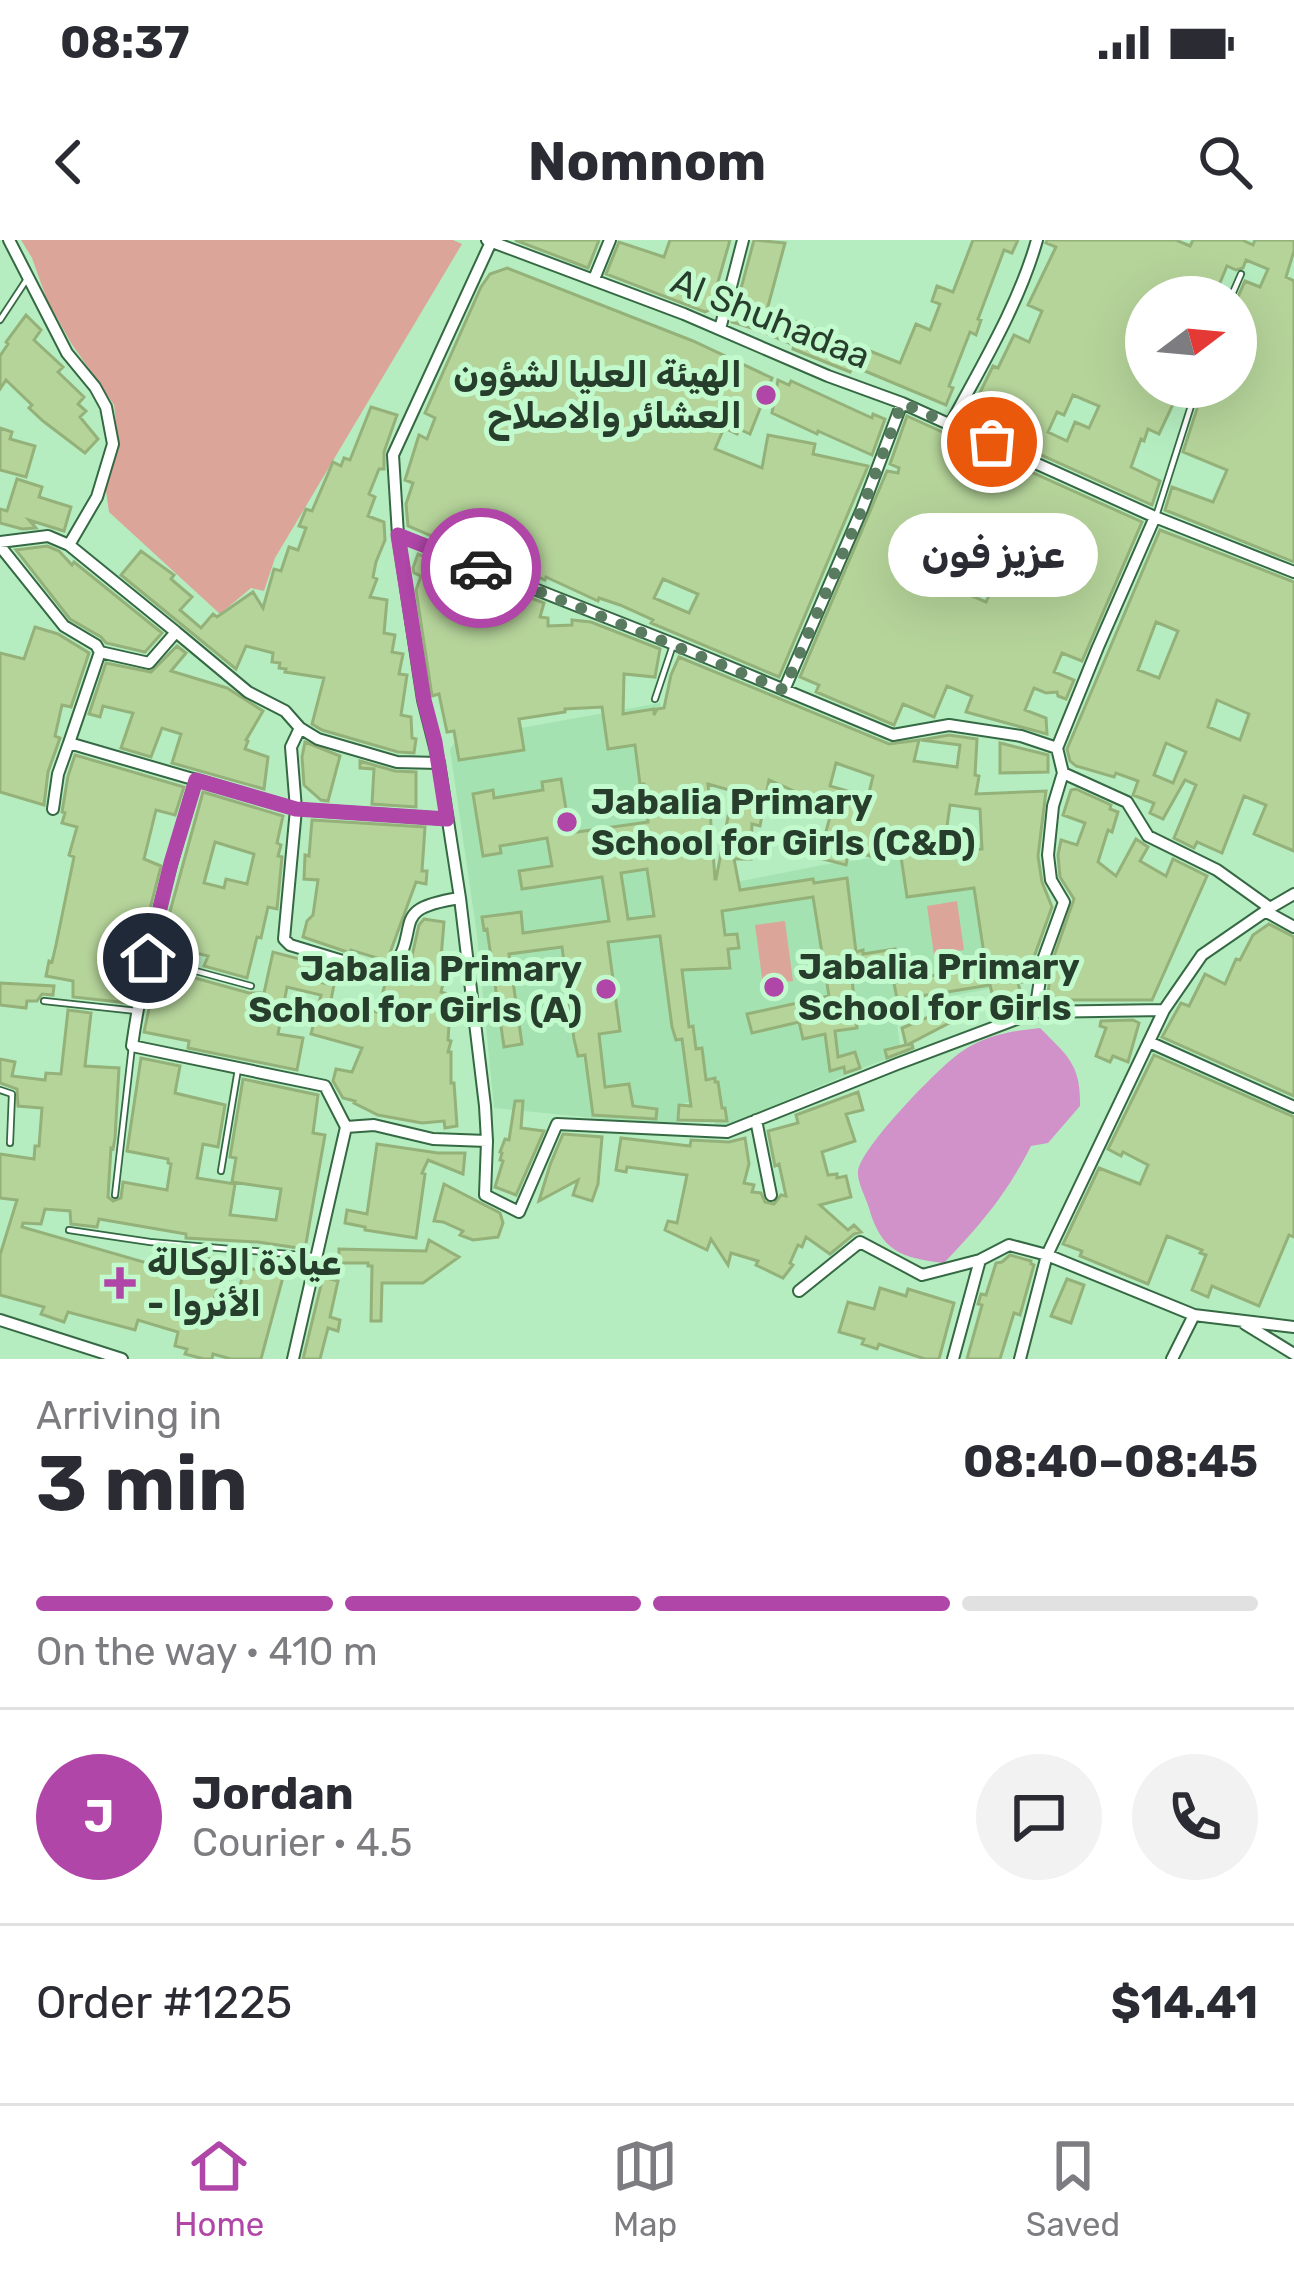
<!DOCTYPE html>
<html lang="en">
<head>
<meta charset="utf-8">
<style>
  body { margin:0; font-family:Rubik,Vazirmatn,sans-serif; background:#f2f2f3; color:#2b2b33; height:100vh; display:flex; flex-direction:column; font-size:45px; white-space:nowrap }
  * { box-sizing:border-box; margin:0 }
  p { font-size:39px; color:#7c7c81 }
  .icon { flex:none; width:66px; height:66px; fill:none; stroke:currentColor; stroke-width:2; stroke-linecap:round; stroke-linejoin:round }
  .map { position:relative; height:1119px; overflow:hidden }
  .drawer { display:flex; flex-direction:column; background:#fff; flex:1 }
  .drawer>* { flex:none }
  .needle { width:78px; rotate:74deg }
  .fabs { position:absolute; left:1125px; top:36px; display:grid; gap:24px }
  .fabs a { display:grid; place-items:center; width:132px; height:132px; border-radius:50%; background:#fff; box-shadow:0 12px 48px #0002; font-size:60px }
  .pin { position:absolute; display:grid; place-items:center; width:102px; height:102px; color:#fff; margin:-51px; border:6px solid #fff; border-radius:50%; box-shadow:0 3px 12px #0007 }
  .courier { position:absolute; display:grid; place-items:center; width:120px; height:120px; margin:-60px; border:9px solid #b046a8; border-radius:50%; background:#fff; color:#222; box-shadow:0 3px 15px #0007 }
  .bubble { position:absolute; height:84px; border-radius:42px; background:#fff; box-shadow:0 12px 48px #0002; font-size:39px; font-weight:700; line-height:84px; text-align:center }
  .overview em { font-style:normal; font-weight:700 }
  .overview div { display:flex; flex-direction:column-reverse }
  .overview { display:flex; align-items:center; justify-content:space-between; height:204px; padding:0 36px }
  h1 { font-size:78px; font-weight:700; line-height:90px }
  .bar { display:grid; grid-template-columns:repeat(4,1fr); gap:18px 12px; align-content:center; height:144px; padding:0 36px }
  .bar i { height:15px; border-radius:9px; background:#e1e1e2 }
  .bar .active { background:#b046a8 }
  .bar p { grid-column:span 4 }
  .line { display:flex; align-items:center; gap:30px; padding:0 36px; border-top:3px solid #e1e1e2 }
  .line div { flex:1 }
  .round { display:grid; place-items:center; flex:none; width:126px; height:126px; border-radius:63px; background:#f2f2f3 }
  .status { display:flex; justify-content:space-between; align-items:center; height:84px; padding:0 60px; background:#fff; direction:ltr }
  .status svg { height:33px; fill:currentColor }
  header { display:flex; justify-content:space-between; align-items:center; height:156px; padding:0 36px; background:#fff; font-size:54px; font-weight:700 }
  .tab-bar { display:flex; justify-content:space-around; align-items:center; height:168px; border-top:3px solid #e1e1e2; background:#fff; font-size:33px; color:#7c7c81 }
  .tab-bar a { display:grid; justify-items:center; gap:6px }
  .tab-bar .active { color:#b046a8 }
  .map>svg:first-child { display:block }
  .built { fill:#a4e3b1 }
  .green { fill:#dba59a }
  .water { fill:#d192ca }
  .building { fill:#b5d49a; stroke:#94b179; stroke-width:3; fill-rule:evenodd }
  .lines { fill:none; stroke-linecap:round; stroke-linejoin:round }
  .lane-casing { stroke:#356943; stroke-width:8 }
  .street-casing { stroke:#356943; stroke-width:14 }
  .lane { stroke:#fff; stroke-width:4.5 }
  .street { stroke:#fff; stroke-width:10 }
  .done { stroke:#597b60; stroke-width:12; stroke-dasharray:0 21.6 }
  .route { stroke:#b046a8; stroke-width:15 }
  .poi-dot { fill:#b046a8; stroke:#c2facd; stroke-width:4.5 }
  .labels { text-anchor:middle; stroke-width:10; stroke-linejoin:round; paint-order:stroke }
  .street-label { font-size:36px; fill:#283e2c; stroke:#c2facd }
  .poi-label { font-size:36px; font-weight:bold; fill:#283e2c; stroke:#c2facd; text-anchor:start }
</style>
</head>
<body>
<div class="status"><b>08:37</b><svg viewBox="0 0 49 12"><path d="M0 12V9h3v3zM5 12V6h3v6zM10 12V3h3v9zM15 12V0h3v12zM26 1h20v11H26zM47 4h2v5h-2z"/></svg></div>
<header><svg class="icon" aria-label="back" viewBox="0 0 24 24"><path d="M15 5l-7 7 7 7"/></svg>Nomnom<svg class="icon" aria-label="search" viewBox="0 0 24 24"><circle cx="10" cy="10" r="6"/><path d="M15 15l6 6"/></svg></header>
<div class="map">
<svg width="1294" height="1119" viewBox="0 0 1294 1119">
  <rect width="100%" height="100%" fill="#b5edc0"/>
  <!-- built -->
  <path class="built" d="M660,463L680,653L828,624L990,602L1011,745L895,766L901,814L870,825L716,890L710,856L679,865L676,886L494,868L477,695L450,510L454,503L459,499Z"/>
  <!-- green -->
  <path class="green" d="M21,0H453L462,4L275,318L264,351L251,348L220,374L109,272L105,244L119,208L114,165L71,103L47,60L32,18Z
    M957,661L964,710L934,715L927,666Z
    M785,681L793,741L763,745L755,685Z"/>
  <!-- water -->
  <path class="water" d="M1040,788C1068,816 1081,825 1080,866L1048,903L1031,906C1006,955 981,984 944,1023C901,1018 881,1011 869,968C866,958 857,942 858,932C859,909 940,826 961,812C986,795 1011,791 1040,788Z"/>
  <!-- building -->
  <path class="building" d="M515,0H599L588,28Z
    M670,0H730L710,70L705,72L606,34L619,2L664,17Z
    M754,0L785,3L767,70L900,123L916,84L930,90L940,64L932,61L937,46L953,52L973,0H1018L1012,13L1004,10L978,79L981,80L976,95L970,92L949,146L953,148L946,165L853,126L850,132L793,109L794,105L758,90L732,82Z
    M1047,0H1176L1190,6L1193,0H1242L1253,5L1255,0H1294V11L1286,37L1294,41V322L1165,270L1172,247L1213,262L1227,230L1183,212L1204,147H1236V67L1238,57L1245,41L1260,47L1268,29L1246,20L1243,28L1236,30L1227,26L1214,57H1146V147H1190L1184,166L1174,162L1159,194L1148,189L1144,201L1141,199L1131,227L1160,241L1152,265L966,181L993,126L998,128L1014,95L1029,102L1042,71L1028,65L1056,7L1046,3ZM1073,155L1099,166L1089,188L1075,182L1067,201L1048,192L1057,172L1064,175Z
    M507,28L693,101L772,138L750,194L739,189L737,194L724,188L715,209L762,228L768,195L815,204L813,214L868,226L779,437L651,383L653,380L620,365L599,358L598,361L546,337L545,340L523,331L525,326L498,316L495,323L408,286L406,264L413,243L405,240L419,195L427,199L435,178L425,173L481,47L490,34ZM663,339L698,354L689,373L654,358Z
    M26,75L41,90L34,100L63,127L58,132L84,157L78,164L86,171L80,177L98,199L85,213L43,181L29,168L32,165L6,140L0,149V116L8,104L6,102Z
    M778,140L789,145L791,141L872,178L873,174L885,179L872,215L818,191L817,194L772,173Z
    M371,167L397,175L384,212V229H379L369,254L375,257L368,276L384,282L385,300L376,322L373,337L377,339L370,357L387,360L384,393L395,395L392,412L403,414L399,434L407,435L401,475L411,477L412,498L416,499L414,513L398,512L322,490L312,484L324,438L285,432L286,429L279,428L280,423L272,422L273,413L246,406L236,429L121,335L141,311L174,335L171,339L192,357L180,370L201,388L213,374L217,377L253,352L263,368L274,329L281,331L289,307L298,310L306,288L299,286L306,269L312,271L333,222L341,226L344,218L350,220Z
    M907,176L1142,282L1082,421L1062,413L1054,432L1074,440L1066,459L1058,456L1057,452L1046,453L1034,448L1025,470L1046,478L1047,494L966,472L972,456L947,446L934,477L903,464L894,485L816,452L819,445L800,437L887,231L898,233L899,228L890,224ZM965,327L996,340L986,362L956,349Z
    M0,188L12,192L10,199L35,206L26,237L0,230Z
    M17,239L42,247L39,257L71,267L64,291L29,280L36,288L22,289L0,283V269L7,271Z
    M1160,290L1294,342V611L1254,594L1266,565L1244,556L1222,613L1197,602L1194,608L1174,598L1196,545L1185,540L1163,579L1150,573L1154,563L1133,555L1138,541L1116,533L1114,537L1076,526L1070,521L1067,509ZM1156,382L1178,391L1159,438L1138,430ZM1217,460L1249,474L1240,500L1208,487ZM1166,503L1186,512L1173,543L1154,535Z
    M47,306L59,311L72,325L74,322L162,393L145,412L106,403L101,397L70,379L16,310Z
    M418,314L544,363L540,377L548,378V386L572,385V380L591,382L660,409L655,437L624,434L623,474L654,469V475L657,469L664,468L671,435L679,417L889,504L919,500L914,521L957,527L960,505L921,500L949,495L977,499L975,535L979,536L976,554L1046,551L1038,616L1042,642L1052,667L1034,717L1030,740L1018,743L1023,761L996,770L990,745L941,753L953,781L907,805L912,804L913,808L887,818L885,810L906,805L902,788L936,774L928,755L897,759L894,743L941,734L940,725L951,724L952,732L986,727L974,648L907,657L900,610L882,607L880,612L871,610L870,616L849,610L846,625L819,618L831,573L802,565L805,556L769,540L760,586L752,584L751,619H734L740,650L813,639L814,643L847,638L856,712L863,710V714L895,709L897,721L851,729L857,788L835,791L838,817L855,812L860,828L845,833L844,827L830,831L825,794L803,799L799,782L752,793L747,774L829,756L813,657L722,671L725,695L737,694L739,708L728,709L730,728L682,730L689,787L693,786L696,809L702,808L706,840L715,838V842H718L722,868H725L727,881L678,880L679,865L691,866L682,799L676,800L672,787L660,696L608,702L620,791L599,794L605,847L629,844L633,866L657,869L656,879L593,875L585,815L578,816L574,799L562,707L509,714L522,804L504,807L487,689L484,690L482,677L521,672L523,693L609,681L602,637L522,649L519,631L552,626L547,598L500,606L501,613L483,616L473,554L493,550L494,558L543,550L542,542L561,539L570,593L648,582L644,544H640L635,505L608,509L602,467L565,469V472L519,479L524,510L459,520L454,491L447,492L439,454L432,456L416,350L421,336L414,333L413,328ZM836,523L873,536L868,557L830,546ZM708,544L733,551L716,639H715ZM950,565L980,569L982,609L943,614ZM647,629L654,676L628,679L621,633Z
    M35,387L58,394L89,413L71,467L62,465L55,496L60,498L48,532L44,565L0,552V413L24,419Z
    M177,406L186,413L171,431L227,448L263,471L246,500L248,501L245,509L268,517L264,549L172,523L181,494L162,488L151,517L121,508L133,473L103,466L100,477L89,474L106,423L151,432Z
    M305,502L340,516L328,561L321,560L304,545L302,517Z
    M1000,503L1048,515V532L1000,533Z
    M75,515L184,547L175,575L156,570L144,619L161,626L138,716L135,715L129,763L73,757V741L46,736L49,721L52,722L56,705L74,617L69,615L77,587L62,583L65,573L62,572L68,536Z
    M360,521L395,531L416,532V567L372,564L374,529L360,528Z
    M1076,549L1111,565L1110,569L1118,572L1112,592L1108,590L1098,622L1116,636L1136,599L1148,607L1140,621L1166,636L1173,619L1207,636L1152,760H1047L1052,722L1074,659L1060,637L1058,615L1061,600L1077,605L1085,583L1063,575L1071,550Z
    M203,552L283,576L277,603L281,605L278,616L282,617L277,669L268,667L261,698L257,697L247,738L204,726L208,716L161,704ZM215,602L254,614L247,644L226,639L224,648L204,643Z
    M312,580L425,587L422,631H427L426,644L416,642L387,721L351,710L350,713L303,697L307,681L313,675L318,640L304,639L305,615L309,616Z
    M424,679L444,682L441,718L446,719L443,735L445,736L441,752L454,756L446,784L449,785L448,800L451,801L448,812H451V843H454L457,886L445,888L444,881L422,883L378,875L354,863L355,861L343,858L333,841L336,829L352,832L362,808L311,794L321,755L287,747L278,794L303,798L297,830L188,808L189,801L144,792L157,731L167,733L166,736L187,741L188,736L249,753H264L273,712L323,725L319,742L334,745L330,765L357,772H368L369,769L377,772L375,763L380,762L386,741L398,739L404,741L407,728L409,729L419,685Z
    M1269,684L1294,697V856L1162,797L1181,763L1189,766L1205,734L1225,744L1236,719L1240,720L1253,695Z
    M0,743L54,746L53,755L42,754L37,761H27L26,768L0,765Z
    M68,770L91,773L85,826L119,828L115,898L113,909L111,908L109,940L108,957L113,961L121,958L123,942L167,950L171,924L168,923V919L127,911L141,818L180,826L175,853L225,865L218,907L203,904L197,938L235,944L230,975L276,980L281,949L232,942L236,918L230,917L243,839L318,855L313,893L325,895L305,1009L258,1002L186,998V994L99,979L97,987L71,984L70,971L45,969L41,984L23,983L22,987L164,1028L168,1012L184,1017V1012L207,1014L206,1018L224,1022L213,1064L234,1069L245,1027L283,1037L261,1119H231L213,1114L212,1119H204L185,1114L187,1109L175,1106L178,1092L138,1080L135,1090L68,1072L64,1082L41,1074L44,1067L0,1055V1015L17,960L0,958V914L34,919L35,906H39L42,868L18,866L17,849L0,843V819L15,822L12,836L45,840L46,833L61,834Z
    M1133,780L1139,783L1128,822L1113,816L1110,822L1096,816L1106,788L1100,786L1101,781Z
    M1154,815L1294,877V997L1289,995L1259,1066L1212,1046L1208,1057L1192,1050L1206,1015L1200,1013L1202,1010L1167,996L1148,1044L1080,1016L1082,1011L1063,1004L1099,928L1140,944L1148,925L1123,912L1121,916L1108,909Z
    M858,852L863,870L846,874L855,901L822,912L828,935L837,934V938L846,936L851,957L820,965L848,990L854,985L861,992L854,994L830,1014L806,997L802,1007L798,1005L790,1023L793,1025L783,1038L756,1025L758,1021L731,1013L728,1025L711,999L707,1010L665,990L668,981L677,983L687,935L627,927L626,932L616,930L621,898L690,906L691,900L729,902L745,898L749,924L744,943L754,945L752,952L761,953L765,962L774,964L781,955L786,956L779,924L775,926L768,891L798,883L796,875Z
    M515,861H523L521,888L544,891L516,955L495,947L503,921L500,920L502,913L500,912L505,899L509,900Z
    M563,894L602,897L598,944L592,961L573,955L578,940L539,961L550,925Z
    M377,904L438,913H465L463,934L428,920L422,933L425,934L416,998L365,990V987L345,983L347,970L367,974Z
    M444,944L500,973L503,983L498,997L473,1000L460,995L463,991L443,982L434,981Z
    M429,1000L459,1017L423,1043H382L381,1081H371L372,1026H368V1023H339V1009L426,1011Z
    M1010,1015L1031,1021V1024L1034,1025L1020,1075L1014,1073L1000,1119H967L982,1065L978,1064L981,1054L986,1055L996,1023L1002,1022Z
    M323,1037L338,1041L330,1077L340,1080L338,1091L328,1088L320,1119H303Z
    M1067,1039L1084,1045L1071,1083L1051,1076Z
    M880,1048L906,1056L908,1049L954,1063L939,1119H925L879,1104L877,1109L862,1104L864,1099L839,1092L848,1062L874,1069Z"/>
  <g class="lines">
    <defs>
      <path id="lane" d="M1231,57L1241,34
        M0,80L27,39
        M1157,273L1197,147
        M655,459L672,408
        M148,718L251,746
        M44,761L137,771
        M0,850L12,854L10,903
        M221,931L238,829
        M115,955L132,806
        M69,990L150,1002L312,1016"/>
      <path id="street" d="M487,0L684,74L828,136L902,163L1155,277L1294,332
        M491,2L393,215L398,295L423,460L439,523L460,658L485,866L487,901L485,955L519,972L557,884L727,892L897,824L1035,772L1164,770
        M594,39L610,0
        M720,89L743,0
        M951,183C982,125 1019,64 1037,0
        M398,295L674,404L893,495L949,485L1021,496L1057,508
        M0,302L48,296L69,305L97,257L113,204L106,167L95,147L67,113L9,0
        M69,305L176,392
        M0,306L64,386L96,405L100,412L149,423L176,392L248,452L285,471L300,488L318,499L397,522L439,523
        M100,412L69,503L296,569L447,579
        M784,450L862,269L902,163
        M300,488L291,507L296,569L284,699L290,705L379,732L393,730C422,684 388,669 460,658
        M1063,533L1127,562L1148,596L1217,630L1270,668
        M196,540C169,627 145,715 132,806L325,846L346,887
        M53,569L58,534L69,503
        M1265,671L1294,687
        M1035,772L1043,720L1064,662L1051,640L1048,615L1053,566L1063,533L1057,508L1098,407L1155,277
        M1149,802L1294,867
        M756,880L771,955
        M799,1051L860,1002L922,1035L980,1020L1009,1005L1047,1015L1194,1075L1294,1087
        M0,1080L122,1119
        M1245,1084L1294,1114
        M293,1119L346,887L374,885L433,899L487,901
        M953,1119L980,1020
        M1020,1119L1047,1015L1164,770L1202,715L1270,668L1294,654
        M1172,1119L1194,1075"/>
    </defs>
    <!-- lane casing -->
    <use href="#lane" class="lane-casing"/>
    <!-- street casing -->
    <use href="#street" class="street-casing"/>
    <!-- lane -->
    <use href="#lane" class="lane"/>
    <!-- street -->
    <use href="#street" class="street"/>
  </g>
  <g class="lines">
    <!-- done -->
    <path class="done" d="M481,328L784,450L862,269L902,163L992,202"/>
    <!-- route -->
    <path class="route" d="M148,718L171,623L196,540L296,569L447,579L435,502L424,460L398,295L481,328"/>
  </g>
  <!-- markers -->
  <g class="poi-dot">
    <circle cx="766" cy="155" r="12"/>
    <circle cx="567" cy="582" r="12"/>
    <circle cx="774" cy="747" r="12"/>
    <circle cx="606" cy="749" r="12"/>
    <path d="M114 1025h12v12h12v12h-12v12h-12v-12h-12v-12h12z"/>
  </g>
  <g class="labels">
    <!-- street labels -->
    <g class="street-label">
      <text transform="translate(771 78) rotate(22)" y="13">Al Shuhadaa</text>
    </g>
    <!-- poi labels -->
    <g class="poi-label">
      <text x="742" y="147" text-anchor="end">الهيئة العليا لشؤون<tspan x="742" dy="41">العشائر والاصلاح</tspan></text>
      <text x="591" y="574">Jabalia Primary<tspan x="591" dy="41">School for Girls (C&amp;D)</tspan></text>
      <text x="798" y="739">Jabalia Primary<tspan x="798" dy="41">School for Girls</tspan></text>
      <text x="582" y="741" text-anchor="end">Jabalia Primary<tspan x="582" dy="41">School for Girls (A)</tspan></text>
      <text x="147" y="1035">عيادة الوكالة<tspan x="147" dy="41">- الأنروا</tspan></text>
    </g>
  </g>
</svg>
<div class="fabs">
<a><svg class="needle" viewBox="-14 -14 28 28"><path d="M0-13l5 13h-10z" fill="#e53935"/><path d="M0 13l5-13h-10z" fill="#7c7c81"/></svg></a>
</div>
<div class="pin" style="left:992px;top:202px;background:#ea580c"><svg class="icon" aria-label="bag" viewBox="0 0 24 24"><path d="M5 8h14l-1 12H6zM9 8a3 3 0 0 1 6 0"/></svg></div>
<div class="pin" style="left:148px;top:718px;background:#1f2937"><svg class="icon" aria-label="home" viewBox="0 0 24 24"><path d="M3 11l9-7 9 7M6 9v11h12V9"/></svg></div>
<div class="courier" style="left:481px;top:328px"><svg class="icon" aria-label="car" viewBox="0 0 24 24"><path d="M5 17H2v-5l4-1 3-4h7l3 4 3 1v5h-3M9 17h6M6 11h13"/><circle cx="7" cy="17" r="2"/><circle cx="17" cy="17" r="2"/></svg></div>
<div class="bubble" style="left:888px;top:273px;width:210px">عزيز فون</div>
</div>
<section class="drawer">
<div class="overview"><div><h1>3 min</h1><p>Arriving in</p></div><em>08:40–08:45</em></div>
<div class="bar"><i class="active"></i><i class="active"></i><i class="active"></i><i></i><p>On the way · 410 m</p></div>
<div class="line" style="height:216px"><b class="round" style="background:#b046a8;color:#fff">J</b><div><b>Jordan</b><p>Courier · 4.5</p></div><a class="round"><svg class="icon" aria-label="chat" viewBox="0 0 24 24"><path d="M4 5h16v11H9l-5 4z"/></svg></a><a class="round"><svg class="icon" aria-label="phone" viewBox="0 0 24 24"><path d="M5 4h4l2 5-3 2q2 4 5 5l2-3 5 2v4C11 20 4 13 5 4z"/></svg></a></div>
<div class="line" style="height:156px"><div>Order #1225</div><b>$14.41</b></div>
</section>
<nav class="tab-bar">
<a class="active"><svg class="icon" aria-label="home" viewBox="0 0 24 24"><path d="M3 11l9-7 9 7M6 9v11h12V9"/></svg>Home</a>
<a><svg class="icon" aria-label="map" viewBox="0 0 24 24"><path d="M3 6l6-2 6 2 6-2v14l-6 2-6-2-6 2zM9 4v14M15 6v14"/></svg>Map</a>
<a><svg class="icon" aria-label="saved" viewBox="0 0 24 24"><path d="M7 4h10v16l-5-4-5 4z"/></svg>Saved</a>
</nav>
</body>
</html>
